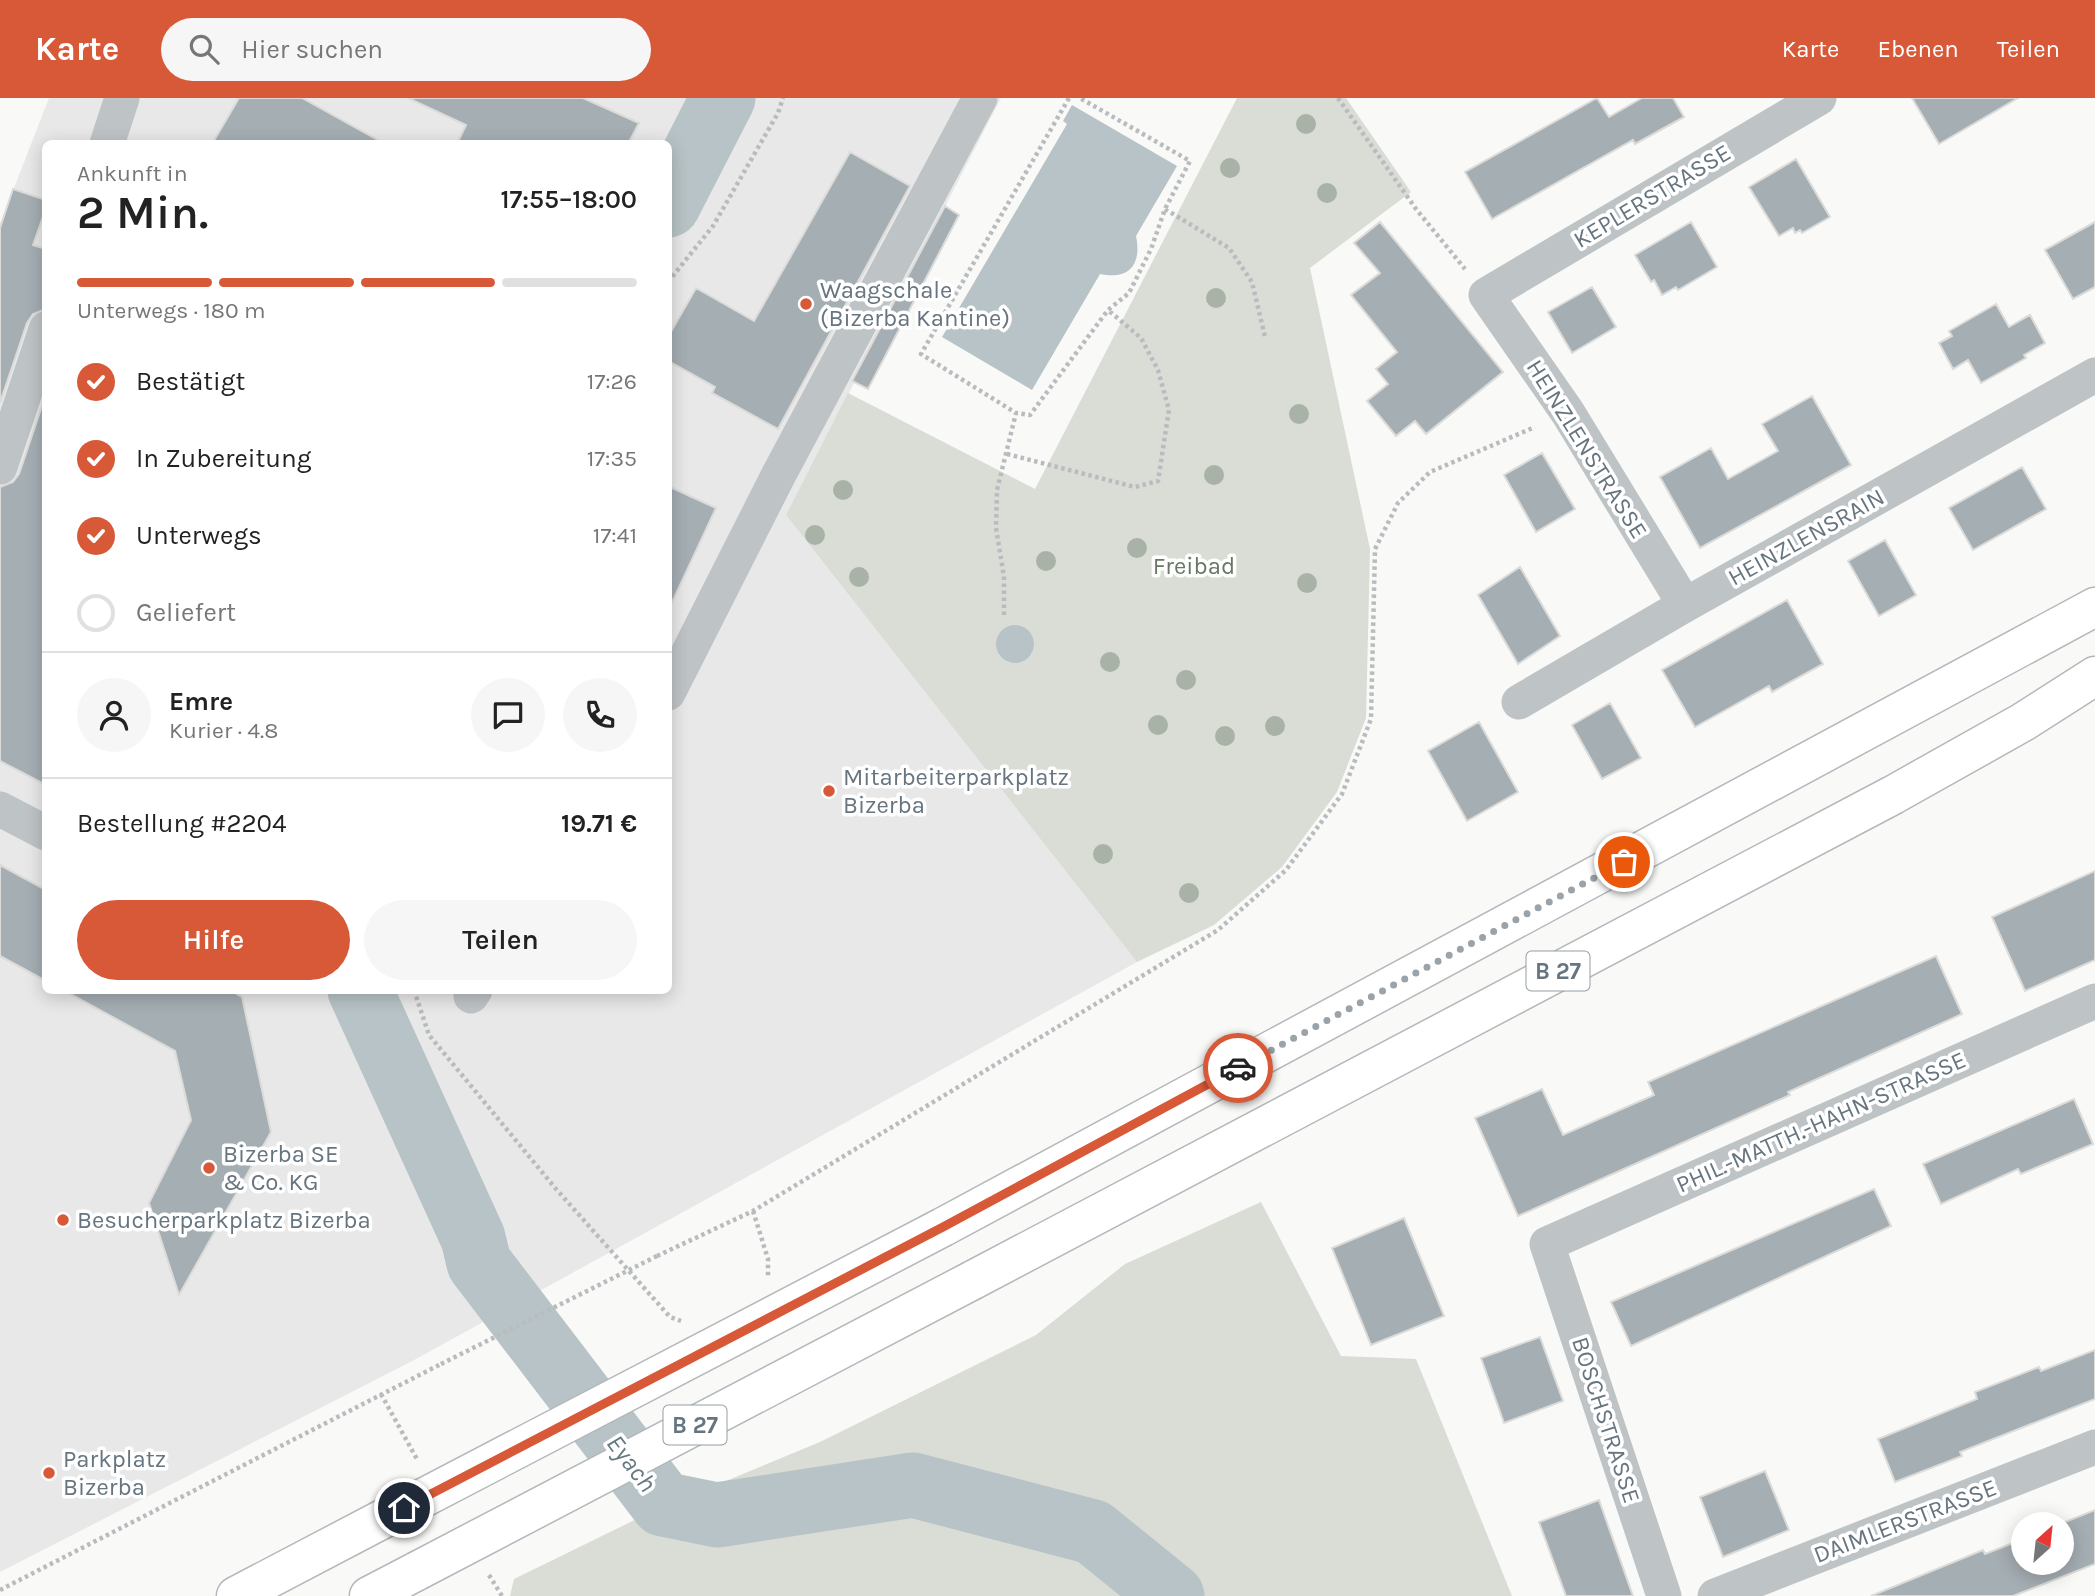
<!DOCTYPE html>
<html lang="de">
<head>
<meta charset="utf-8">
<style>
  body { margin:0; font-family:Karla,sans-serif; background:#f6f6f6; color:#222; height:100vh; display:flex; flex-direction:column; font-size:26px; white-space:nowrap }
  * { box-sizing:border-box; margin:0 }
  p { font-size:23px; color:#767676 }
  .icon { flex:none; width:38px; height:38px; fill:none; stroke:currentColor; stroke-width:2; stroke-linecap:round; stroke-linejoin:round }
  .map { position:relative; flex:1; overflow:hidden }
  .sheet { position:absolute; left:42px; top:42px; width:630px; height:854px; display:flex; flex-direction:column; background:#fff; border-radius:10px; box-shadow:0 4px 18px #0003 }
  .sheet>* { flex:none }
  .needle { width:46px; rotate:27deg }
  .tools { position:absolute; left:2011px; top:1414px; display:grid; gap:14px }
  .tools a { display:grid; place-items:center; width:63px; height:63px; border-radius:50%; background:#fff; box-shadow:0 4px 18px #0003; font-size:35px }
  .pin { position:absolute; display:grid; place-items:center; width:60px; height:60px; color:#fff; margin:-30px; border:4px solid #fff; border-radius:50%; box-shadow:0 2px 7px #0007 }
  .courier { position:absolute; display:grid; place-items:center; width:70px; height:70px; margin:-35px; border:5px solid #d75938; border-radius:50%; background:#fff; color:#222; box-shadow:0 2px 9px #0007 }
  .summary em { font-style:normal; font-weight:600 }
  .summary div { display:flex; flex-direction:column-reverse }
  .summary { display:flex; align-items:center; justify-content:space-between; height:119px; padding:0 35px }
  h1 { font-size:46px; font-weight:600; line-height:52px }
  .bar { display:grid; grid-template-columns:repeat(4,1fr); gap:10px 7px; align-content:center; height:84px; padding:0 35px }
  .bar i { height:9px; border-radius:5px; background:#e0e0e0 }
  .bar .on { background:#d75938 }
  .bar p { grid-column:span 4 }
  .line { display:flex; align-items:center; gap:18px; padding:0 35px; border-top:2px solid #e0e0e0 }
  .line div { flex:1 }
  .round { display:grid; place-items:center; flex:none; width:74px; height:74px; border-radius:37px; background:#f6f6f6 }
  ol { padding:0 35px; list-style:none }
  li { display:flex; align-items:center; gap:21px; height:77px }
  li p { margin-inline-start:auto }
  li .icon { padding:7px; border-radius:50%; background:#d75938; color:#fff; stroke-width:4 }
  li:last-child { color:#767676 }
  li i { width:38px; height:38px; border:4px solid #e0e0e0; border-radius:50% }
  .cta { display:flex; gap:14px; margin-top:auto; padding:14px 35px }
  .cta a { flex:1; height:80px; border-radius:42px; background:#d75938; color:#fff; font-size:28px; font-weight:600; line-height:80px; text-align:center }
  .cta a+a { background:#f6f6f6; color:#222 }
  header { display:flex; align-items:center; gap:42px; box-sizing:border-box; height:98px; padding:0 35px; background:#d75938; color:#fff }
  header strong { font-size:33px }
  nav { display:flex; gap:38px; margin-inline-start:auto; font-size:24px }
  .search { width:490px; height:63px; background:#f6f6f6; display:flex; align-items:center; gap:18px; box-sizing:border-box; padding:0 24px; border-radius:38px; color:#767676; font-size:26px }
  .map>svg:first-child { display:block }
  .built { fill:#e7e8e7; fill-rule:evenodd }
  .green { fill:#d9ddd6; fill-rule:evenodd }
  .water { fill:#b7c3c6 }
  .lines { fill:none; stroke-linecap:round; stroke-linejoin:round }
  .river { stroke:#b7c3c6; stroke-width:65 }
  .building { fill:#a5aeb3; stroke:#dbdbd9; stroke-width:2 }
  .highway-casing { stroke:#b4b8bb; stroke-width:41 }
  .path { stroke:#b9bcbf; stroke-width:4.5; stroke-dasharray:3.5 3.5; stroke-linecap:butt }
  .minor { stroke:#bec3c6; stroke-width:35 }
  .highway { stroke:#fff; stroke-width:38 }
  .highway-bridge-casing { stroke:#b4b8bb; stroke-width:41; stroke-linecap:butt }
  .path-bridge { stroke:#b9bcbf; stroke-width:4.5; stroke-dasharray:3.5 3.5; stroke-linecap:butt }
  .highway-bridge { stroke:#fff; stroke-width:38 }
  .tree { fill:#a9b2a6 }
  .done { stroke:#99a3a9; stroke-width:7; stroke-dasharray:0 12.6 }
  .route { stroke:#d75938; stroke-width:9 }
  .poi-dot { fill:#d75938; stroke:#fff; stroke-width:2.5 }
  .labels { text-anchor:middle; stroke-width:7; stroke-linejoin:round; paint-order:stroke }
  .shield { fill:#fff; stroke:#949ea5; stroke-width:2 }
  .shield-label { font-size:23px; font-weight:bold; fill:#66757f }
  .street-label { font-size:24px; fill:#66757f; stroke:#fff }
  .poi-label { font-size:24px; fill:#66757f; stroke:#fff; text-anchor:start }
  .park-label { font-size:24px; fill:#687864; stroke:#fff }
  .water-label { font-size:26px; font-style:italic; fill:#667a80; stroke:#fff }
</style>
</head>
<body>
<header>
<strong>Karte</strong>
<div class="search"><svg class="icon" aria-label="search" viewBox="0 0 24 24"><circle cx="10" cy="10" r="6"/><path d="M15 15l6 6"/></svg>Hier suchen</div>
<nav><a>Karte</a><a>Ebenen</a><a>Teilen</a></nav>
</header>
<div class="map">
<svg width="2095" height="1498" viewBox="0 0 2095 1498">
  <rect width="100%" height="100%" fill="#f9f9f7"/>
  <!-- built -->
  <path class="built" d="M49,0H1001L786,417L1137,864L416,1261L0,1474V126ZM46,46H668V892H46Z"/>
  <!-- green -->
  <path class="green" d="M1237,0H1346L1411,94L1310,170L1370,451L1366,620L1337,694L1282,769L1214,827L1137,864L786,417L848,295L1035,391ZM1012,527C1028,527 1038,542 1031,557L1009,564L999,557L998,539Z
    M1261,1104L1341,1258L1416,1261L1512,1498H510L514,1481L651,1414L820,1344L1036,1237L1125,1166Z"/>
  <!-- water -->
  <path class="water" d="M1072,7L1177,68L1136,138C1142,167 1129,182 1100,176L1032,292L942,239L1067,26L1063,23Z
    M996 546a19 19 0 1 1 38 0a19 19 0 1 1-38 0Z"/>
  <g class="lines">
    <!-- river -->
    <path class="river" d="M668,107L723,0
      M360,892L473,1140L479,1165L663,1406L717,1417L913,1387L1093,1434L1172,1498"/>
  </g>
  <!-- building -->
  <path class="building" d="M239,0H302L385,46H212Z
    M408,0H583L639,25L628,46H457L466,27Z
    M1597,0L1609,19L1642,0H1673L1684,19L1635,46L1633,42L1492,121L1465,74Z
    M1912,0H2018L1939,46Z
    M850,54L910,88L778,331L712,295L715,289L668,263V239L696,190L754,223Z
    M1796,61L1830,119L1802,135L1800,132L1795,135L1793,130L1779,138L1749,89Z
    M13,91L46,102V110L33,147L46,151V211L33,216L27,225L0,305V130Z
    M945,108L959,117L868,291L852,283Z
    M1380,124L1503,274L1426,336L1415,323L1396,338L1367,303L1388,286L1376,271L1397,254L1351,197L1380,175L1354,145Z
    M1691,124L1717,169L1678,192L1676,189L1662,197L1654,182L1651,184L1635,157Z
    M2095,124V189L2073,201L2045,152Z
    M1592,189L1616,229L1572,255L1548,214Z
    M1996,206L2009,229L2030,217L2045,245L2024,257L2026,260L1981,285L1968,262L1953,271L1939,245L1952,238L1949,233Z
    M46,296V687L0,663V389L13,384L19,376Z
    M1812,298L1851,367L1700,450L1660,379L1711,350L1728,381L1778,353L1762,326Z
    M1542,355L1575,411L1536,434L1504,377Z
    M2022,369L2046,411L1973,452L1949,410Z
    M668,388L716,410L668,513Z
    M1885,442L1916,497L1879,518L1848,463Z
    M1520,469L1560,538L1518,566L1478,497Z
    M1787,502L1823,566L1772,594L1769,588L1695,629L1662,572Z
    M1610,605L1641,660L1602,681L1572,627Z
    M1479,624L1518,694L1467,723L1428,653Z
    M0,767L46,792V883L0,858Z
    M2095,773V862L2025,893L1992,819Z
    M1936,858L1962,916L1788,994L1790,997L1518,1118L1475,1020L1542,991L1563,1037L1654,997L1648,984Z
    M63,892H230L242,899L271,1034L179,1197L149,1105L191,1022L175,953Z
    M2074,1001L2093,1046L2021,1076L2018,1071L1941,1106L1923,1066Z
    M1874,1091L1891,1128L1631,1248L1611,1204Z
    M1404,1120L1444,1218L1371,1247L1332,1150Z
    M1540,1239L1563,1303L1504,1325L1481,1260Z
    M2095,1252V1301L1960,1354L1962,1358L1895,1384L1878,1341L1977,1301L1975,1294L2039,1269L2041,1273Z
    M1765,1373L1789,1432L1723,1459L1700,1399Z
    M1599,1402L1633,1498H1566L1539,1424Z
    M2095,1412V1466L2013,1498H1871L1983,1452L1985,1456L2023,1441V1465H2062L2060,1426Z"/>
  <g class="lines">
    <defs>
      <path id="highway" d="M943,1129L2095,509
        M973,1182L1893,697L2023,624L2095,578
        M236,1498L379,1423
        M369,1498L417,1473"/>
    </defs>
    <!-- highway casing -->
    <use href="#highway" class="highway-casing"/>
    <!-- path -->
    <path class="path" d="M1069,0L921,256L1016,315L1030,317L1108,212L1129,195L1151,151L1165,111L1190,63L1080,0
      M1338,0L1416,111L1465,171
      M1165,111L1229,150L1252,184L1265,239
      M668,184L713,128L778,15L783,0
      M1007,356L1135,389L1158,383L1169,312L1158,272L1141,240L1108,212
      M1004,517V479L996,430L997,392L1016,315
      M414,892L429,937L556,1091L670,1219L681,1223
      M753,1113L768,1161V1180
      M657,1158L753,1113L1218,832L1286,772L1342,696L1371,621L1375,451L1398,405L1430,374L1535,329
      M381,1296L418,1363
      M489,1477L502,1498
      M0,1492L441,1266"/>
    <!-- minor -->
    <path class="minor" d="M107,46L122,0
      M0,369L46,231
      M1685,507L1568,315L1486,197L1819,0
      M668,595L779,376L980,0
      M1519,604L1685,507L2095,277
      M0,711L46,735
      M471,898L475,892
      M1664,1498L1547,1146L2095,903
      M1715,1498L2095,1349"/>
    <!-- highway -->
    <use href="#highway" class="highway"/>
    <defs>
      <path id="highway-bridge" d="M379,1423L943,1129
        M417,1473L973,1182"/>
    </defs>
    <!-- highway-bridge casing -->
    <use href="#highway-bridge" class="highway-bridge-casing"/>
    <!-- path-bridge -->
    <path class="path-bridge" d="M441,1266L657,1158"/>
    <!-- highway-bridge -->
    <use href="#highway-bridge" class="highway-bridge"/>
  </g>
  <!-- trees -->
  <g class="tree">
    <circle cx="1306" cy="26" r="10"/>
    <circle cx="1230" cy="70" r="10"/>
    <circle cx="1327" cy="95" r="10"/>
    <circle cx="1216" cy="200" r="10"/>
    <circle cx="1299" cy="316" r="10"/>
    <circle cx="1214" cy="377" r="10"/>
    <circle cx="843" cy="392" r="10"/>
    <circle cx="815" cy="437" r="10"/>
    <circle cx="1137" cy="450" r="10"/>
    <circle cx="1046" cy="463" r="10"/>
    <circle cx="859" cy="479" r="10"/>
    <circle cx="1307" cy="485" r="10"/>
    <circle cx="1110" cy="564" r="10"/>
    <circle cx="1186" cy="582" r="10"/>
    <circle cx="1158" cy="627" r="10"/>
    <circle cx="1275" cy="628" r="10"/>
    <circle cx="1225" cy="638" r="10"/>
    <circle cx="1103" cy="756" r="10"/>
    <circle cx="1189" cy="795" r="10"/>
  </g>
  <g class="lines">
    <!-- done -->
    <path class="done" d="M1238,970L1624,764"/>
    <!-- route -->
    <path class="route" d="M404,1410L943,1129L1238,970"/>
  </g>
  <!-- markers -->
  <g class="poi-dot">
    <circle cx="806" cy="206" r="7"/>
    <circle cx="829" cy="693" r="7"/>
    <circle cx="209" cy="1070" r="7"/>
    <circle cx="63" cy="1122" r="7"/>
    <circle cx="49" cy="1375" r="7"/>
  </g>
  <g class="labels">
    <!-- shield labels -->
    <g class="shield">
      <rect x="1526.5" y="853.5" width="63" height="39" rx="5"/>
      <rect x="663.5" y="1307.5" width="63" height="39" rx="5"/>
    </g>
    <g class="shield-label">
      <text x="1558" y="881">B 27</text>
      <text x="695" y="1335">B 27</text>
    </g>
    <!-- street labels -->
    <g class="street-label">
      <text transform="translate(1652 98) rotate(-31)" y="8">KEPLERSTRASSE</text>
      <text transform="translate(1587 351) rotate(58)" y="8">HEINZLENSTRASSE</text>
      <text transform="translate(1806 439) rotate(-29)" y="8">HEINZLENSRAIN</text>
      <text transform="translate(1821 1024) rotate(-24)" y="8">PHIL.-MATTH.-HAHN-STRASSE</text>
      <text transform="translate(1606 1322) rotate(72)" y="8">BOSCHSTRASSE</text>
      <text transform="translate(1905 1423) rotate(-21)" y="8">DAIMLERSTRASSE</text>
    </g>
    <!-- poi labels -->
    <g class="poi-label">
      <text x="820" y="200">Waagschale<tspan x="820" dy="28">(Bizerba Kantine)</tspan></text>
      <text x="843" y="687">Mitarbeiterparkplatz<tspan x="843" dy="28">Bizerba</tspan></text>
      <text x="223" y="1064">Bizerba SE<tspan x="223" dy="28">&amp; Co. KG</tspan></text>
      <text x="77" y="1130">Besucherparkplatz Bizerba</text>
      <text x="63" y="1369">Parkplatz<tspan x="63" dy="28">Bizerba</tspan></text>
    </g>
    <!-- park labels -->
    <g class="park-label">
      <text x="1194" y="476">Freibad</text>
    </g>
    <!-- water labels -->
    <g class="water-label">
      <text transform="translate(632 1365) rotate(53)" y="9">Eyach</text>
    </g>
  </g>
</svg>
<div class="tools">
<a><svg class="needle" viewBox="-14 -14 28 28"><path d="M0-13l5 13h-10z" fill="#e53935"/><path d="M0 13l5-13h-10z" fill="#767676"/></svg></a>
</div>
<div class="pin" style="left:1624px;top:764px;background:#ea580c"><svg class="icon" aria-label="bag" viewBox="0 0 24 24"><path d="M5 8h14l-1 12H6zM9 8a3 3 0 0 1 6 0"/></svg></div>
<div class="pin" style="left:404px;top:1410px;background:#1f2937"><svg class="icon" aria-label="home" viewBox="0 0 24 24"><path d="M3 11l9-7 9 7M6 9v11h12V9"/></svg></div>
<div class="courier" style="left:1238px;top:970px"><svg class="icon" aria-label="car" viewBox="0 0 24 24"><path d="M5 17H2v-5l4-1 3-4h7l3 4 3 1v5h-3M9 17h6M6 11h13"/><circle cx="7" cy="17" r="2"/><circle cx="17" cy="17" r="2"/></svg></div>
<section class="sheet">
<div class="summary"><div><h1>2 Min.</h1><p>Ankunft in</p></div><em>17:55–18:00</em></div>
<div class="bar"><i class="on"></i><i class="on"></i><i class="on"></i><i></i><p>Unterwegs · 180 m</p></div>
<ol>
<li><svg class="icon" aria-label="check" viewBox="0 0 24 24"><path d="M5 12l5 5 9-10"/></svg>Bestätigt<p>17:26</p></li>
<li><svg class="icon" aria-label="check" viewBox="0 0 24 24"><path d="M5 12l5 5 9-10"/></svg>In Zubereitung<p>17:35</p></li>
<li><svg class="icon" aria-label="check" viewBox="0 0 24 24"><path d="M5 12l5 5 9-10"/></svg>Unterwegs<p>17:41</p></li>
<li><i></i>Geliefert</li>
</ol>
<div class="line" style="height:126px"><a class="round"><svg class="icon" aria-label="person" viewBox="0 0 24 24"><circle cx="12" cy="8" r="4"/><path d="M4 21q1-7 8-7t8 7"/></svg></a><div><b>Emre</b><p>Kurier · 4.8</p></div><a class="round"><svg class="icon" aria-label="chat" viewBox="0 0 24 24"><path d="M4 5h16v11H9l-5 4z"/></svg></a><a class="round"><svg class="icon" aria-label="phone" viewBox="0 0 24 24"><path d="M5 4h4l2 5-3 2q2 4 5 5l2-3 5 2v4C11 20 4 13 5 4z"/></svg></a></div>
<div class="line" style="height:91px"><div>Bestellung #2204</div><b>19.71 €</b></div>
<div class="cta"><a>Hilfe</a><a>Teilen</a></div>
</section>
</div>
</body>
</html>
